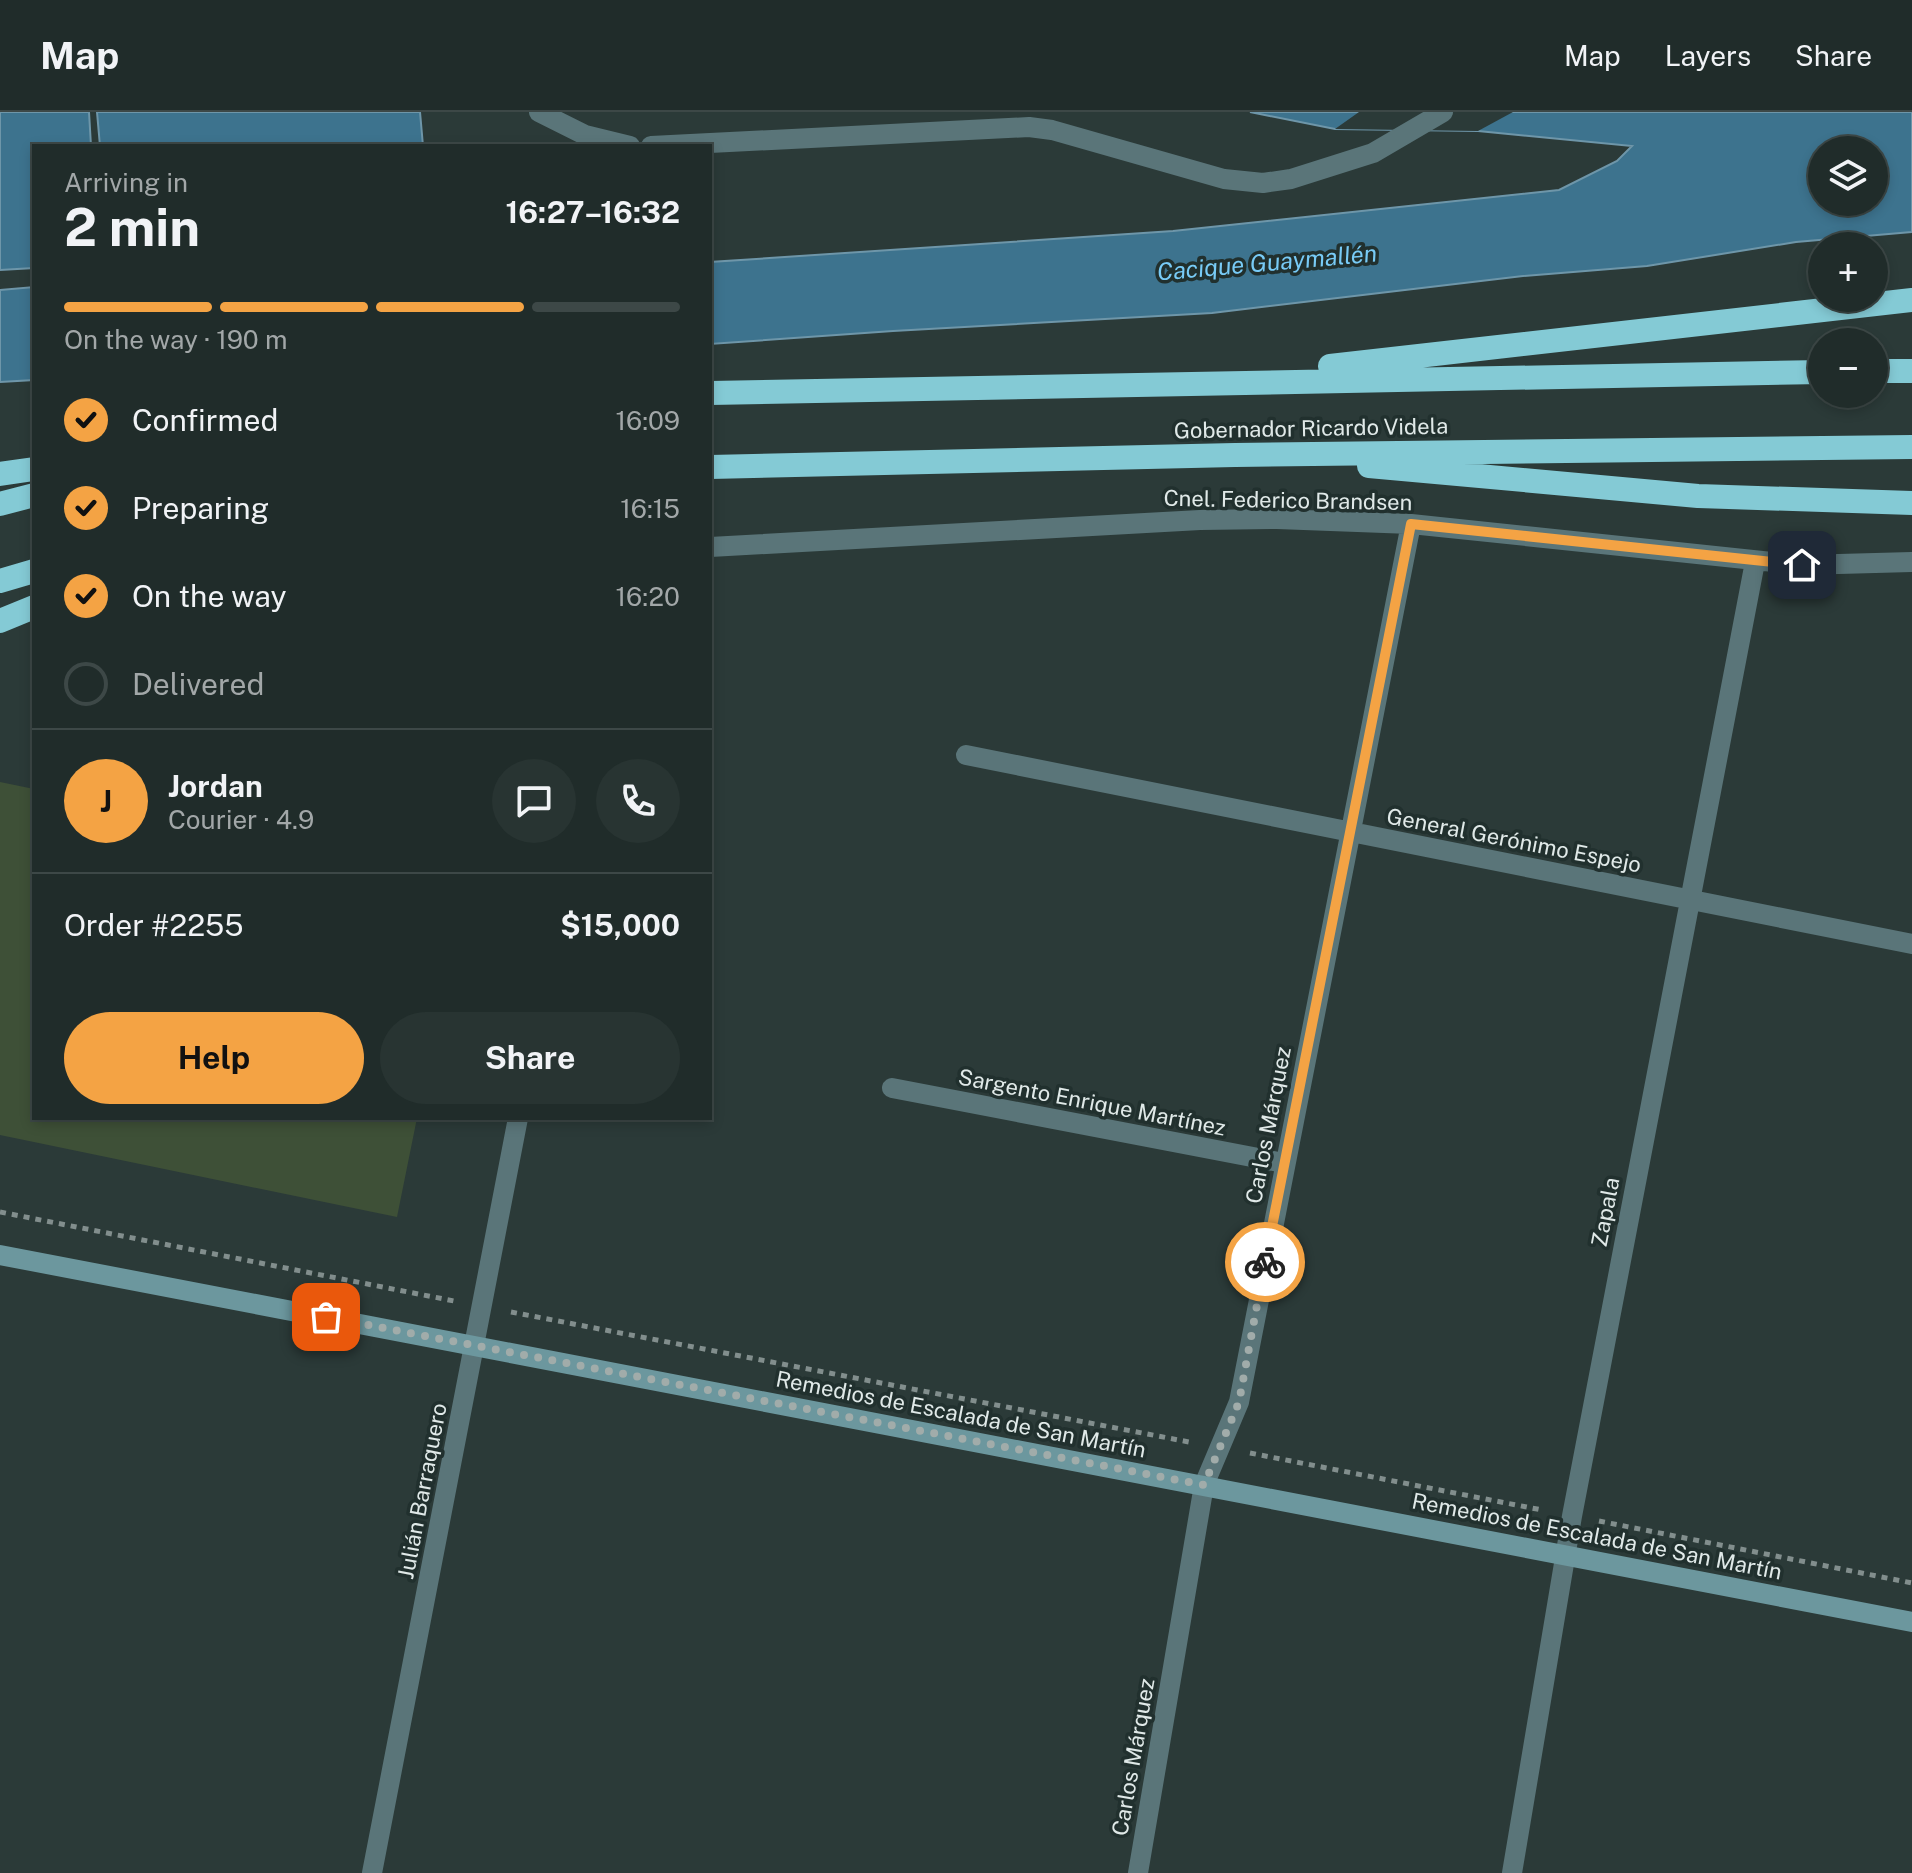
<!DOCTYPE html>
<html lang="en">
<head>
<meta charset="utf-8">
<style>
  body { margin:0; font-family:"Public Sans",sans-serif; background:#283432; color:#f1f3f6; height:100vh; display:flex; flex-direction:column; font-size:30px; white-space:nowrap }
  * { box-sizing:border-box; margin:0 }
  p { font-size:26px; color:#a2a7a8 }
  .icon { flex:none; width:44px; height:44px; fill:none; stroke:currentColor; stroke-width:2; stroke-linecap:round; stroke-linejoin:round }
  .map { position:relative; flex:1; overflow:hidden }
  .details { position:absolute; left:32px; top:32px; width:680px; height:976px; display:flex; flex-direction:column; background:#202c2a; border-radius:0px; box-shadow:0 4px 12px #0003,0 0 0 2px #3d4847 }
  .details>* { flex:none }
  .buttons { position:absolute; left:1808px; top:24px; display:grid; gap:16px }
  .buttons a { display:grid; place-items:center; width:80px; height:80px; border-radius:50%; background:#202c2a; box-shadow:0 4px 12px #0003,0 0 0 2px #3d4847; font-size:40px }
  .pin { position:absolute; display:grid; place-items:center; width:68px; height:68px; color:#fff; margin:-34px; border-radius:16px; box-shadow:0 4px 12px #0006 }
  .courier { position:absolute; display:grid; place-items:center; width:80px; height:80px; margin:-40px; border:6px solid #f4a344; border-radius:50%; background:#fff; color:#222; box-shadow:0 2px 10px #0007 }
  .summary em { font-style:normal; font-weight:700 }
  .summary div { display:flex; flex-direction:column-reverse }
  .summary { display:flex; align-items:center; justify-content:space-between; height:136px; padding:0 32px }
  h1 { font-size:52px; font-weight:700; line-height:60px }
  .bar { display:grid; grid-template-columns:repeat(4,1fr); gap:12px 8px; align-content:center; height:96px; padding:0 32px }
  .bar i { height:10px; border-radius:6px; background:#3d4847 }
  .bar .selected { background:#f4a344 }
  .bar p { grid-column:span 4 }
  .line { display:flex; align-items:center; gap:20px; padding:0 32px; border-top:2px solid #3d4847 }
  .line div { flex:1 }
  .round { display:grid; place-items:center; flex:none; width:84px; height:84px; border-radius:42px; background:#283432 }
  ol { padding:0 32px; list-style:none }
  li { display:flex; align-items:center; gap:24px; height:88px }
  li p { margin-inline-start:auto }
  li .icon { padding:8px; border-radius:50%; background:#f4a344; color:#111; stroke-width:4 }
  li:last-child { color:#a2a7a8 }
  li i { width:44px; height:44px; border:4px solid #3d4847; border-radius:50% }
  .cta { display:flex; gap:16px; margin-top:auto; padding:16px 32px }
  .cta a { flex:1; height:92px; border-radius:48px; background:#f4a344; color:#111; font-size:32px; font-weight:700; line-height:92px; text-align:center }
  .cta a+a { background:#283432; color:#f1f3f6 }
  header { display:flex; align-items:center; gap:48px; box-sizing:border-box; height:112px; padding:0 40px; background:#202c2a; border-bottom:2px solid #3d4847 }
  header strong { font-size:38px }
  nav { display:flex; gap:44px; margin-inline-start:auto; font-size:28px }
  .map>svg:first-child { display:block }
  .green { fill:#3e5037 }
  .water { fill:#3d738e; stroke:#6e96a9; stroke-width:2; fill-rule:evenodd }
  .pier { fill:#2b3a38 }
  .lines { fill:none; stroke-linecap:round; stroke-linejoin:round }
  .path { stroke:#828e8d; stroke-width:5; stroke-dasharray:6 6; stroke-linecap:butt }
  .street { stroke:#5a7579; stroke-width:20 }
  .secondary { stroke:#6c979e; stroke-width:20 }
  .highway { stroke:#84cad5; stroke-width:24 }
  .done { stroke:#a1acaa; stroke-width:8; stroke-dasharray:0 14.4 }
  .route { stroke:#f4a344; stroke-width:10 }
  .labels { text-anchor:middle; stroke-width:7; stroke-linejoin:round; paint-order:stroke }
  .street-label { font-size:22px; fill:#e0e9e8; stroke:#21302e }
  .water-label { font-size:24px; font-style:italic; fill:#78cbf6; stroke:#21302e }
</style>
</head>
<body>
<header>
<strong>Map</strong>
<nav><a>Map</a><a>Layers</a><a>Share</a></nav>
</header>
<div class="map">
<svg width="1912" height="1761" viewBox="0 0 1912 1761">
  <rect width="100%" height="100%" fill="#2b3a38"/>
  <!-- green -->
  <path class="green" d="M0,670L34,677V1006H417L397,1105L0,1023Z"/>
  <!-- water -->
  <path class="water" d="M0,0H89L91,34H34V156L0,158Z
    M97,0H420L423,34H100Z
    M1250,0H1912V120L1796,130L1647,154L1523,164L1212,201L893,219L710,232V150L1173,119L1559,78L1617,49L1632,34L1478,19L1335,17ZM1822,38H1874V90H1822Z
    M34,175V268L0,270V178Z"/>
  <!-- pier -->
  <path class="pier" d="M1359,0H1513L1478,19L1335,17Z"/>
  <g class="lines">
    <!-- path -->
    <path class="path" d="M0,1100L454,1189
      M511,1200L1189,1330
      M1250,1341L1542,1398
      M1599,1409L1912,1471"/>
    <!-- street -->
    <path class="street" d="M539,0L585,23L630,34
      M651,34L1029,15L1052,18L1224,67L1263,71L1291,67L1373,41L1443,0
      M710,435L1200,408L1277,407L1411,412L1802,453L1912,450
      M966,643L1912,832
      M892,976L1284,1051
      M372,1761L518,1006
      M1138,1761L1204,1373L1239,1290L1411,412
      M1512,1761L1572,1404L1755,450"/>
    <!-- secondary -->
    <path class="secondary" d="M0,1143L1912,1510"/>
    <!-- highway -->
    <path class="highway" d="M1330,254L1912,188
      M1874,259H1912
      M710,281L1822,260
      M1369,354L1698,384L1912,391
      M710,355L1235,343L1912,335
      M0,362L34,357
      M0,392L34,383
      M0,469L34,459
      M0,509L34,495"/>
  </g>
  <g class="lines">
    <!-- done -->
    <path class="done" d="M326,1205L1204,1373L1239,1290L1265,1150"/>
    <!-- route -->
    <path class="route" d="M1265,1150L1411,412L1802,453"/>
  </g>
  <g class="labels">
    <!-- street labels -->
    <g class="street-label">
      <text transform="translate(1311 316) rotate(-1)" y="8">Gobernador Ricardo Videla</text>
      <text transform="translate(1288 388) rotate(1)" y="8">Cnel. Federico Brandsen</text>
      <text transform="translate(1514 728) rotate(11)" y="8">General Gerónimo Espejo</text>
      <text transform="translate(1092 990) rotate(11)" y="8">Sargento Enrique Martínez</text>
      <text transform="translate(1268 1013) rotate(-79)" y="8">Carlos Márquez</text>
      <text transform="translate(1605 1100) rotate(-79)" y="8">Zapala</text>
      <text transform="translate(961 1302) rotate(11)" y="8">Remedios de Escalada de San Martín</text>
      <text transform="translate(422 1379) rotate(-79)" y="8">Julián Barraquero</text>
      <text transform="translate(1597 1424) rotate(11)" y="8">Remedios de Escalada de San Martín</text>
      <text transform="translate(1133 1645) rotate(-80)" y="8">Carlos Márquez</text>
    </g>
    <!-- water labels -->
    <g class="water-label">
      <text transform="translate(1267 151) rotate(-5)" y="8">Cacique Guaymallén</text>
    </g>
  </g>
</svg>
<div class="buttons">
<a><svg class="icon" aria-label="layers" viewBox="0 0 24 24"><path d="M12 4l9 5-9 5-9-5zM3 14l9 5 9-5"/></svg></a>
<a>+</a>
<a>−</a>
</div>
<div class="pin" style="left:326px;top:1205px;background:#ea580c"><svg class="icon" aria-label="bag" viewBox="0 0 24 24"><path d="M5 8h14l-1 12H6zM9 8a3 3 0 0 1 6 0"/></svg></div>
<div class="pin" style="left:1802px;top:453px;background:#1f2937"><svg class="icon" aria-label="home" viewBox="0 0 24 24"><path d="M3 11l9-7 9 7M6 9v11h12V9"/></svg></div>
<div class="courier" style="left:1265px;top:1150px"><svg class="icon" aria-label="bike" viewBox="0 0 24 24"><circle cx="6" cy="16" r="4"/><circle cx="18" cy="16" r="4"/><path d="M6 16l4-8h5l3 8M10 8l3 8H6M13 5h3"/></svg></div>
<section class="details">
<div class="summary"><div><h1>2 min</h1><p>Arriving in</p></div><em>16:27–16:32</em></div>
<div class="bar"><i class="selected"></i><i class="selected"></i><i class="selected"></i><i></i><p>On the way · 190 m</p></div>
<ol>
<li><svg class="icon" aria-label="check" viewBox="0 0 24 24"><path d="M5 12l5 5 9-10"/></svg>Confirmed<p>16:09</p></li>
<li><svg class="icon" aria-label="check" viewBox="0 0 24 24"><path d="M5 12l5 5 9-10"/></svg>Preparing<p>16:15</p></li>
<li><svg class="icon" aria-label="check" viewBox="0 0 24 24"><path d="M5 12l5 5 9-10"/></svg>On the way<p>16:20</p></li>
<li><i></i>Delivered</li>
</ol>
<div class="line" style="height:144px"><b class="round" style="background:#f4a344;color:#111">J</b><div><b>Jordan</b><p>Courier · 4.9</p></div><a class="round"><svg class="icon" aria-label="chat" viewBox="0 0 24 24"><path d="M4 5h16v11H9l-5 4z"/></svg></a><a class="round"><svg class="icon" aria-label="phone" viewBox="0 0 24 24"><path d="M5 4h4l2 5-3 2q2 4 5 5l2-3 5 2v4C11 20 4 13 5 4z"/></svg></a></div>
<div class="line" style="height:104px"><div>Order #2255</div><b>$15,000</b></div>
<div class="cta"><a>Help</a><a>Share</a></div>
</section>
</div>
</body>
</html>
